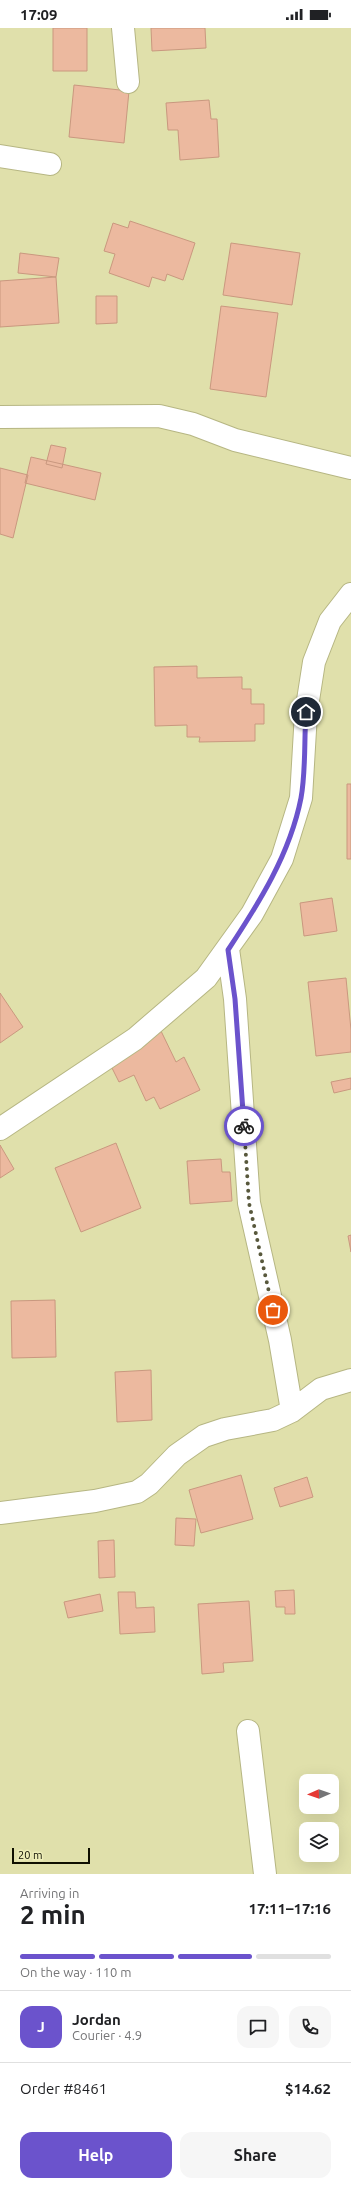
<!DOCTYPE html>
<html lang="en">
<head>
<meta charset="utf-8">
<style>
  body { margin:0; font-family:Ubuntu,sans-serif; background:#f6f6f6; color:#202124; height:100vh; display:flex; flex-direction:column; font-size:15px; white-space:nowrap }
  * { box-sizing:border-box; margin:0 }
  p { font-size:13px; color:#757577 }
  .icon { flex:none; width:22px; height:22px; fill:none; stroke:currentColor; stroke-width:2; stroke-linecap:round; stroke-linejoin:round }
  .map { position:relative; height:1846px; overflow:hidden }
  .panel { display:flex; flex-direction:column; background:#fff; flex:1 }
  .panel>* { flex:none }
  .needle { width:26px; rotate:268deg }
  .tools { position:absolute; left:299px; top:1746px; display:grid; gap:8px }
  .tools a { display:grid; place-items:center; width:40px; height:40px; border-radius:8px; background:#fff; box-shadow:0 4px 16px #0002; font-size:20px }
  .scale { position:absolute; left:12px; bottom:10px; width:78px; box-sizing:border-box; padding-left:4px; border:2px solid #0f0f00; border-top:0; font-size:11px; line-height:14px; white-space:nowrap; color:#0f0f00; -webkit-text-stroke:3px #ededb8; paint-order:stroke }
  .pin { position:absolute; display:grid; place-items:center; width:34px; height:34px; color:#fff; margin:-17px; border:2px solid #fff; border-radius:50%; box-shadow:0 1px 4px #0007 }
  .courier { position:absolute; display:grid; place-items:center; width:40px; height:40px; margin:-20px; border:3px solid #6b53cc; border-radius:50%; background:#fff; color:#222; box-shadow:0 1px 5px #0007 }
  .overview em { font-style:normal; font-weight:600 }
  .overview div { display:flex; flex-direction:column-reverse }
  .overview { display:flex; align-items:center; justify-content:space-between; height:68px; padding:0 20px }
  h1 { font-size:26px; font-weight:600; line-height:30px }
  .bar { display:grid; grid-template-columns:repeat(4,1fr); gap:6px 4px; align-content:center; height:48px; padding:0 20px }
  .bar i { height:5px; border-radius:3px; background:#e0e0e0 }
  .bar .selected { background:#6b53cc }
  .bar p { grid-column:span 4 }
  .line { display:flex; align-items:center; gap:10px; padding:0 20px; border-top:1px solid #e0e0e0 }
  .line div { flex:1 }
  .round { display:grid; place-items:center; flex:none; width:42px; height:42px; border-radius:12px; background:#f6f6f6 }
  .action { display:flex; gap:8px; margin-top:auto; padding:8px 20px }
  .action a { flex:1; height:46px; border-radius:12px; background:#6b53cc; color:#fff; font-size:16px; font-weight:600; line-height:46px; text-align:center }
  .action a+a { background:#f6f6f6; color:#202124 }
  .status { display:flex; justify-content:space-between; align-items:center; height:28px; padding:0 20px; background:#fff; direction:ltr }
  .status svg { height:11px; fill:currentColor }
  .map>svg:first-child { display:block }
  .building { fill:#ecb99f; stroke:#c9987f }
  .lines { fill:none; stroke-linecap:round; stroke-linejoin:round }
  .street-casing { stroke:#b6b683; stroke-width:24 }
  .street { stroke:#fff; stroke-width:22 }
  .done { stroke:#58583c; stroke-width:4; stroke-dasharray:0 7.2 }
  .route { stroke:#6b53cc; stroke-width:5 }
</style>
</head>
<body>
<div class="status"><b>17:09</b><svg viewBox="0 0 49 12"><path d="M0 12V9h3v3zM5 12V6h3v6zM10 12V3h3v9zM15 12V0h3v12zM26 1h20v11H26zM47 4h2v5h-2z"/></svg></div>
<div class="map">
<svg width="351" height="1846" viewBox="0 0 351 1846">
  <rect width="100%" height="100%" fill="#e0e0ab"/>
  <!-- building -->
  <path class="building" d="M53,0H87V43H53Z
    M151,0H205L206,20L152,23Z
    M74,57L129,63L124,115L69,109Z
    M209,72L211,91H217L219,129L180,132L178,102H168L166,75Z
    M130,193L195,215L183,252L167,246L165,253L152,249L149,259L109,245L115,226L104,223L113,195L128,200Z
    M231,215L300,225L292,277L223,267Z
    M20,225L59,230L56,249L18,245Z
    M56,249L59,295L0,299V253Z
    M96,268H117V295L96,296Z
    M221,278L278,285L266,369L210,361Z
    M51,417L66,420L62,440L46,436Z
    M31,429L101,445L95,472L25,455Z
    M0,440L28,447L13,510L0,506Z
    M197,638V650L242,649V661H251V676H264V696H255V713L199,714L200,709H187V697L155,698L154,639Z
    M347,756H351V831H347Z
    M332,870L337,903L304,908L300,875Z
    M346,950L351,1002V1024L316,1028L308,954Z
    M0,965L23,999L0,1015Z
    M161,1003L176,1034L184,1029L200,1062L160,1081L154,1069L146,1073L134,1047L119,1054L107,1030Z
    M351,1050V1061L334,1065L331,1054Z
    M116,1115L141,1180L81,1204L55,1140Z
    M0,1117L14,1141L0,1150Z
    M221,1131L222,1144H230L232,1173L190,1176L187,1133Z
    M351,1207V1224L348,1208Z
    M55,1272L56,1329L12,1330L11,1273Z
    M151,1342L152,1392L117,1394L115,1344Z
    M241,1447L253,1491L201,1505L189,1462Z
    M307,1449L313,1469L280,1479L274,1460Z
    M176,1490L196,1491L194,1518L175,1517Z
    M114,1512L115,1549L99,1550L98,1513Z
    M294,1562L295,1586H285V1579H276L275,1563Z
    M118,1564H135L136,1580L154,1579L155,1604L120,1606Z
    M100,1566L103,1583L68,1590L64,1574Z
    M249,1573L253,1633L223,1635L224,1644L202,1646L198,1576Z"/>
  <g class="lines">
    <defs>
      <path id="street" d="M123,0L128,54
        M0,128L50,136
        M0,389L159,388L193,396L235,412L351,440
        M228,921L235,971L249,1175L280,1312L292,1383
        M0,1101L135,1011L206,950L252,886L282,831L301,770L306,685L314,634L330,593L351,566
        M0,1485L95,1473L137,1464L149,1456L177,1427L204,1408L225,1401L273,1392L292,1383L321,1361L351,1352
        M248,1703L265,1846"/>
    </defs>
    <!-- street casing -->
    <use href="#street" class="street-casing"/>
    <!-- street -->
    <use href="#street" class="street"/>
  </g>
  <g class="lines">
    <!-- done -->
    <path class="done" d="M244,1098L249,1175L273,1282"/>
    <!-- route -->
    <path class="route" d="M244,1098L235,971L228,922C259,875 290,826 301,770C306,743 304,712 306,684"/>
  </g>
</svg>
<div class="tools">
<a><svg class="needle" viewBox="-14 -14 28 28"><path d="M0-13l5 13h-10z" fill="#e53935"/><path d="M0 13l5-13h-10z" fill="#757577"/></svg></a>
<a><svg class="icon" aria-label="layers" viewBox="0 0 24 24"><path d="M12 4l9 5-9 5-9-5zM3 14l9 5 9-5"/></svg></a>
</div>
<div class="scale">20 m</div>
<div class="pin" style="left:273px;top:1282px;background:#ea580c"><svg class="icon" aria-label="bag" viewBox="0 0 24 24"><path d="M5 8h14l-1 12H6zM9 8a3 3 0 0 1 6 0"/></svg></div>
<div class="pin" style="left:306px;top:684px;background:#1f2937"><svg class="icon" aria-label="home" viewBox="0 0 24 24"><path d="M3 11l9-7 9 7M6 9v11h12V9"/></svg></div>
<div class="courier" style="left:244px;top:1098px"><svg class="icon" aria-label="bike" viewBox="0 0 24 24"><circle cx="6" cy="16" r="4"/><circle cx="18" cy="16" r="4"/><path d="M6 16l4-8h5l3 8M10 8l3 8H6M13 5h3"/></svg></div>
</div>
<section class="panel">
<div class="overview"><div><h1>2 min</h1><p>Arriving in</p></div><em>17:11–17:16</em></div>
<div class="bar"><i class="selected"></i><i class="selected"></i><i class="selected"></i><i></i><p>On the way · 110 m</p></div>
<div class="line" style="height:72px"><b class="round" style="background:#6b53cc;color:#fff">J</b><div><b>Jordan</b><p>Courier · 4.9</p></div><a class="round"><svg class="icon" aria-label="chat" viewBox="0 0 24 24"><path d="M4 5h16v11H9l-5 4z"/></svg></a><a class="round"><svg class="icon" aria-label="phone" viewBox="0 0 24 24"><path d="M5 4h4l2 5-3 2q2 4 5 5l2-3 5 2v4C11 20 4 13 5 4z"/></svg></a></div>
<div class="line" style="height:52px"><div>Order #8461</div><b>$14.62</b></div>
<div class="action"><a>Help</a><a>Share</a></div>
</section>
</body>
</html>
